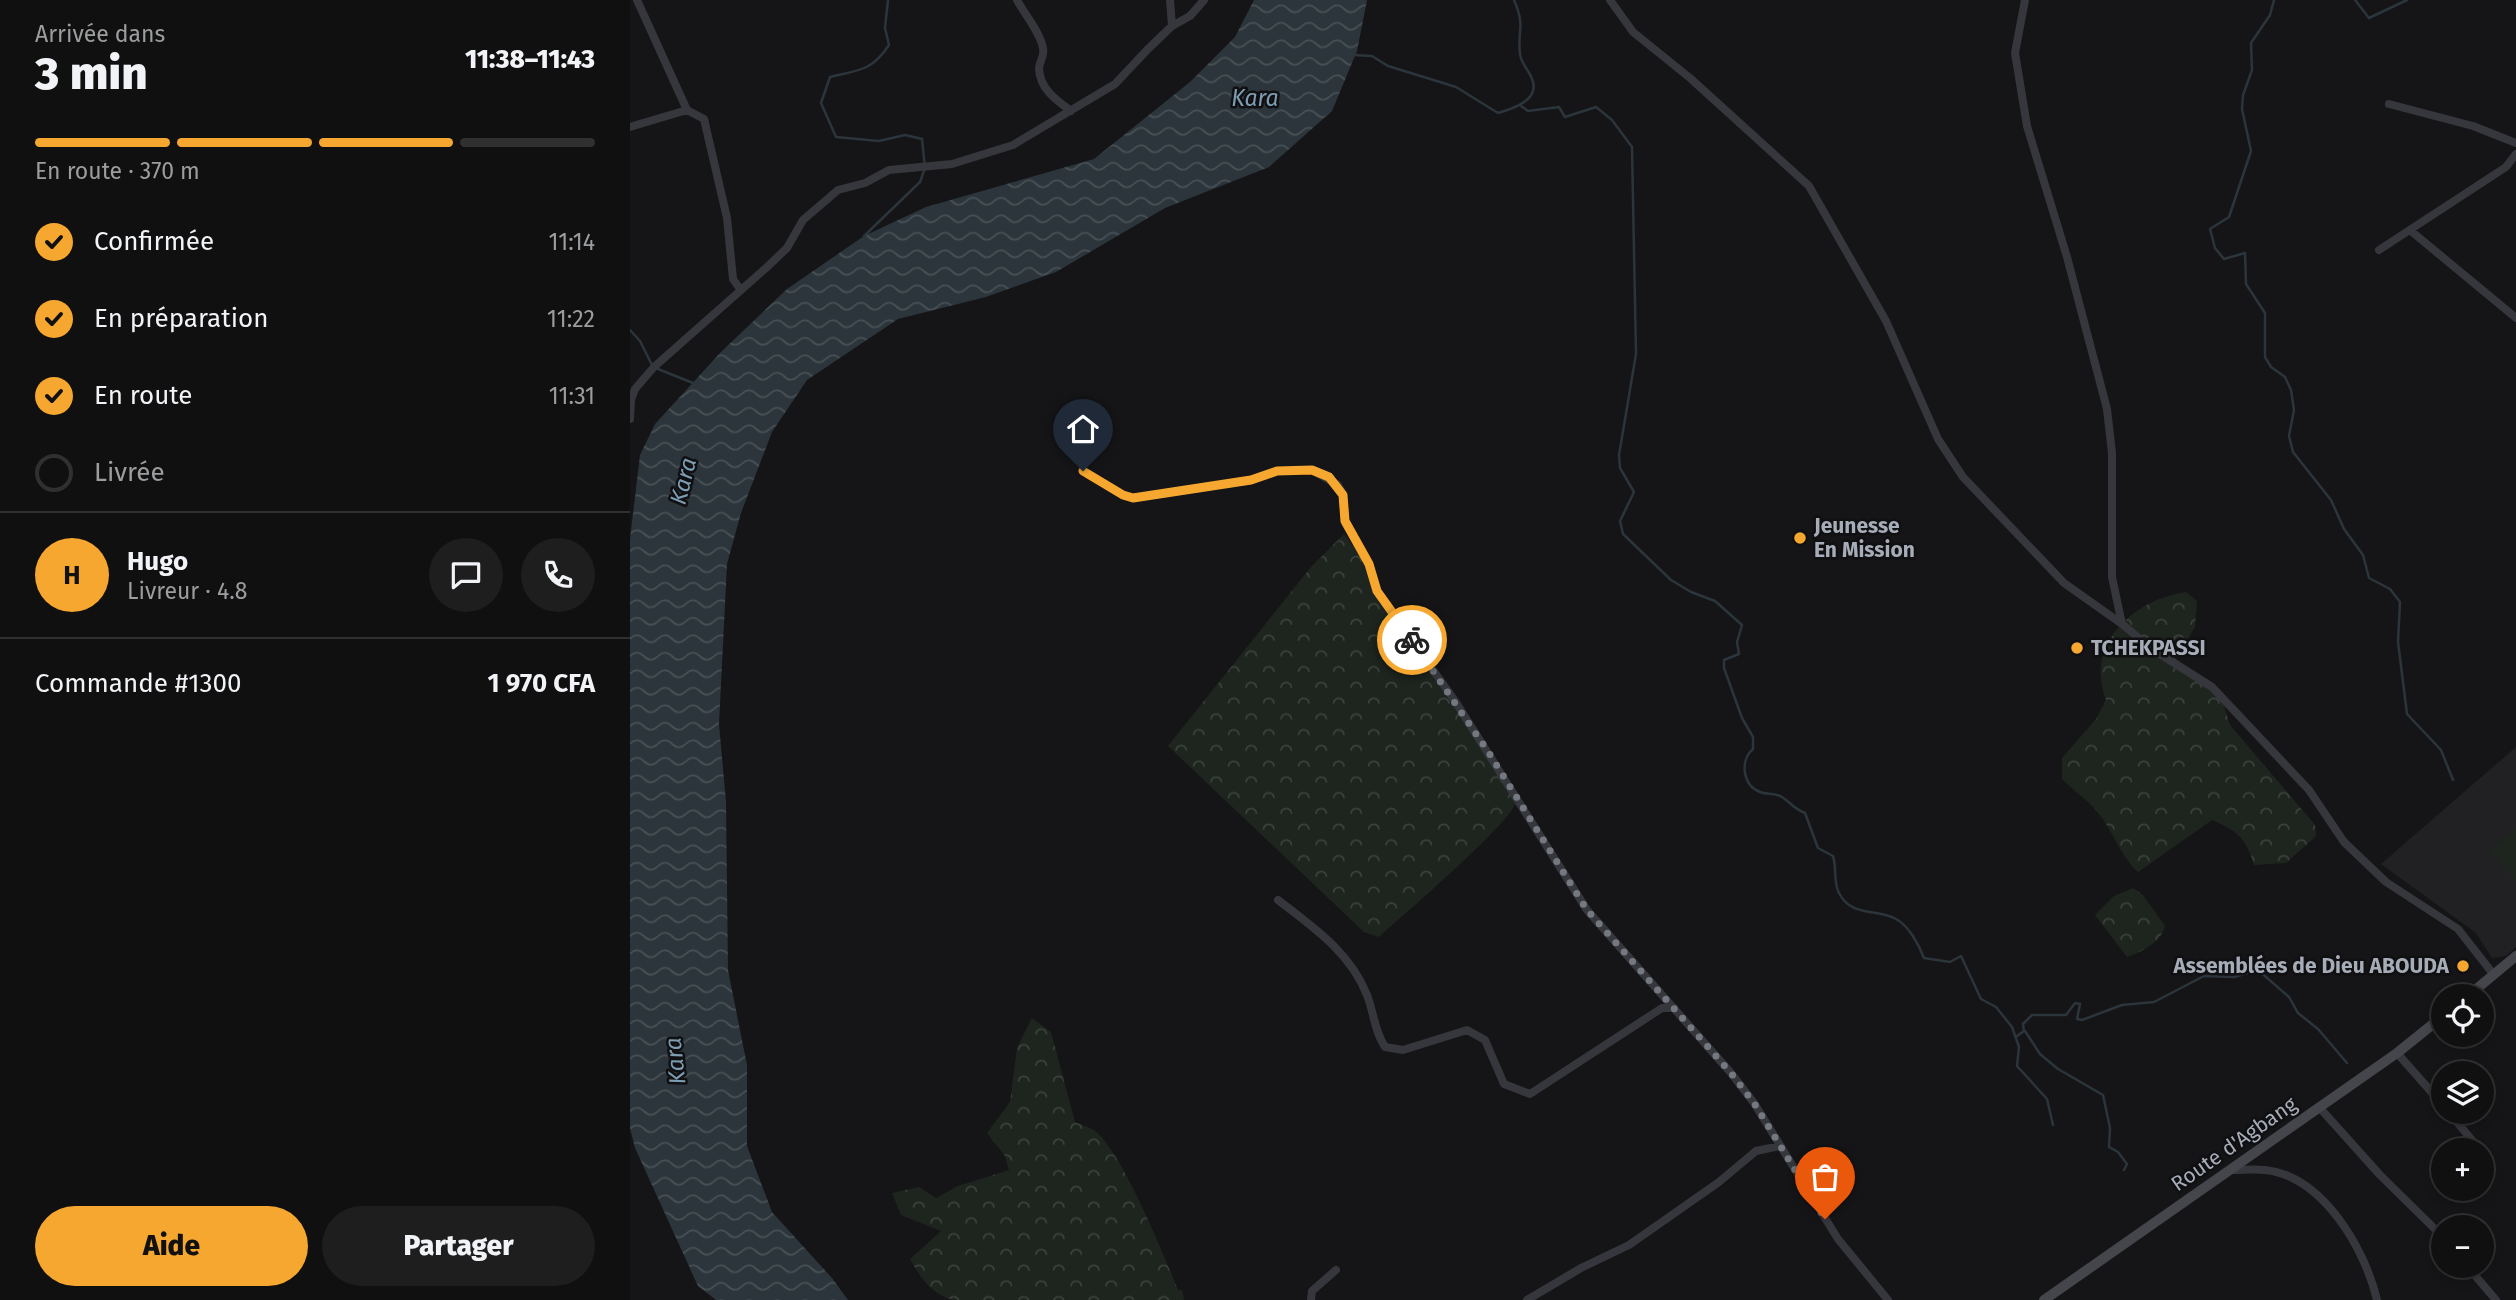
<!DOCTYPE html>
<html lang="fr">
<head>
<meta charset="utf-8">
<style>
  body { margin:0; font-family:"Fira Sans",sans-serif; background:#1e1e1f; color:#f1f3f6; height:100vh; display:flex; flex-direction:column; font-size:26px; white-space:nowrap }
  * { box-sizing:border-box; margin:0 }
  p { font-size:23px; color:#9c9d9f }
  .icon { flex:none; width:38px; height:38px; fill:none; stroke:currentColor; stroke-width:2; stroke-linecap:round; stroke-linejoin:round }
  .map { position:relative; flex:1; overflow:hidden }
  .details { display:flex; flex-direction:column; background:#101011; width:630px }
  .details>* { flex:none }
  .buttons { position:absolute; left:1801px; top:984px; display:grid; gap:14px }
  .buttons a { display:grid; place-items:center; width:63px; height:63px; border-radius:50%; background:#101011; box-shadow:0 4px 10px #0003,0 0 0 2px #303031; font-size:35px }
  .pin { position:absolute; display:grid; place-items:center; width:60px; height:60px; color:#fff; margin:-72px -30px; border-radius:50% 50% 50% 0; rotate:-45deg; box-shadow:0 0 7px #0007 }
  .pin .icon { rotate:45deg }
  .courier { position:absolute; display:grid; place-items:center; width:70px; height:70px; margin:-35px; border:5px solid #f6a72f; border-radius:50%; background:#fff; color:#222; box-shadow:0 2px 9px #0007 }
  .summary em { font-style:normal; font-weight:800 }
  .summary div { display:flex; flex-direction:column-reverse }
  .summary { display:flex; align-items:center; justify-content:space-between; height:119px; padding:0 35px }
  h1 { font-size:46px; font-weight:800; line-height:52px }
  .bar { display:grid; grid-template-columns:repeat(4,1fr); gap:10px 7px; align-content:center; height:84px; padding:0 35px }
  .bar i { height:9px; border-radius:5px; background:#303031 }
  .bar .active { background:#f6a72f }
  .bar p { grid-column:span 4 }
  .line { display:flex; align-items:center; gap:18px; padding:0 35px; border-top:2px solid #303031 }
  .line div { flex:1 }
  .round { display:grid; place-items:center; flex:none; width:74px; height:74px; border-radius:37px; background:#1e1e1f }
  ol { padding:0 35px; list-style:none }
  li { display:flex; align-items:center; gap:21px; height:77px }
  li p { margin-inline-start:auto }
  li .icon { padding:7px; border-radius:50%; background:#f6a72f; color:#111; stroke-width:4 }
  li:last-child { color:#9c9d9f }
  li i { width:38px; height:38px; border:4px solid #303031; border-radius:50% }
  .primary-button { display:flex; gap:14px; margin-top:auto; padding:14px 35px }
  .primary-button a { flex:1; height:80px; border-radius:42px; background:#f6a72f; color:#111; font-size:28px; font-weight:800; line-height:80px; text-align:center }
  .primary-button a+a { background:#1e1e1f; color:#f1f3f6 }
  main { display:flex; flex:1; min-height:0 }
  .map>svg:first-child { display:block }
  .built { fill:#212124 }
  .forest { fill:url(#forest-crowns) }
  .garden { fill:#1d251e }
  .water { fill:url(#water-waves) }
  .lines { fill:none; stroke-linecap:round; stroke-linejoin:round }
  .stream { stroke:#2b353b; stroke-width:2.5 }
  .minor { stroke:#36373c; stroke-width:8 }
  .secondary { stroke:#44464c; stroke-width:10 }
  .done { stroke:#747880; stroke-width:7; stroke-dasharray:0 12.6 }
  .route { stroke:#f6a72f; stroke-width:9 }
  .poi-dot { fill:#f6a72f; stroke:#101012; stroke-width:2.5 }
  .labels { text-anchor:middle; stroke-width:5; stroke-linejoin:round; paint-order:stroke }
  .poi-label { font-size:21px; font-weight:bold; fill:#a7adb8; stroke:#101012; text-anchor:start }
  .street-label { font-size:21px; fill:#a7adb8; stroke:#101012 }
  .water-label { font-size:23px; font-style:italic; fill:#7d9db3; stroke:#101012 }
</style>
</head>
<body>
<main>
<section class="details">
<div class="summary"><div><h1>3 min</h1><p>Arrivée dans</p></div><em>11:38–11:43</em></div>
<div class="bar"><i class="active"></i><i class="active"></i><i class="active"></i><i></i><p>En route · 370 m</p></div>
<ol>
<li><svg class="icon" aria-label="check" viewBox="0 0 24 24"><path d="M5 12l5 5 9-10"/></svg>Confirmée<p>11:14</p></li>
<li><svg class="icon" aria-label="check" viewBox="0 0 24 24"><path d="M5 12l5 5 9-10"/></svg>En préparation<p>11:22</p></li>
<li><svg class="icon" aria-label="check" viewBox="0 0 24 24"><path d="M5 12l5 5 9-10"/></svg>En route<p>11:31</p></li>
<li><i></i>Livrée</li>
</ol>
<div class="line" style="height:126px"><b class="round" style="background:#f6a72f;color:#111">H</b><div><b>Hugo</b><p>Livreur · 4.8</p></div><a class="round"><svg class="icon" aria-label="chat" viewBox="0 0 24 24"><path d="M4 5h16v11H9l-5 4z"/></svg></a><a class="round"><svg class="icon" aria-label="phone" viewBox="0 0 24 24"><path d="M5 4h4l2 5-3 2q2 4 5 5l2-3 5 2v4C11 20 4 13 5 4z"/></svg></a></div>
<div class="line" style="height:91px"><div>Commande #1300</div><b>1 970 CFA</b></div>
<div class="primary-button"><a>Aide</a><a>Partager</a></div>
</section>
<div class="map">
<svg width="1886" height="1300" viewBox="0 0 1886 1300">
  <defs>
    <pattern id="forest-crowns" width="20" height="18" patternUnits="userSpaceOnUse" patternTransform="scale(1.75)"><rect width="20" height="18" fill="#1d251e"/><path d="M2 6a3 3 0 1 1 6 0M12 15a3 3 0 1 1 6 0" fill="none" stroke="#3b423d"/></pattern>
    <pattern id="water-waves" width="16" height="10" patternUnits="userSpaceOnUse" patternTransform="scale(1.75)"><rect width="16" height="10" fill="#2b353b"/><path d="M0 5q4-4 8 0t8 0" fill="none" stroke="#475055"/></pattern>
  </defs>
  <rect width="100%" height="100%" fill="#151517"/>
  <!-- built -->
  <path class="built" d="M1886,747V947L1876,956L1862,958L1846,933L1751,864Z"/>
  <!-- forest -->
  <path class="forest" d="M714,534L736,563L744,590L838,726L886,802C880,824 773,915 749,937L734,932L538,746L681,567Z
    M1556,592L1567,601L1565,627L1543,664C1561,675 1580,682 1591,700C1596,707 1596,717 1601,726L1685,825L1686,836L1656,863L1624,865C1616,838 1608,831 1582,820L1508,872C1489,854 1482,828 1465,809C1455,798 1442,789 1432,779V758L1466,719L1476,700C1454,644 1505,599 1556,592Z
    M1503,888L1513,895L1535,926C1531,943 1511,952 1497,957L1465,915L1484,896Z
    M402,1018L421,1032L445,1122C451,1125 459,1127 465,1131C492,1152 534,1255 548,1290H552L554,1300H323C301,1294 291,1278 280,1259L311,1231L271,1215L262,1193L289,1187L306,1198L328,1186L379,1170L375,1156L357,1133L380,1102L387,1048Z"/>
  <!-- garden -->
  <path class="garden" d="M1886,829V882L1860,850Z"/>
  <!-- water -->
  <path class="water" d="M624,0H737L727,51L702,111L639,167L535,208L426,272L356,297L268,319L177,380L142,432L111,513L97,564L89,724L96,802L98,970L117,1065V1146L142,1212L202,1278L218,1300H86L68,1286L5,1148L0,1128V539L10,455L25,424L91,352L157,289L234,236L296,207L464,159L560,82L605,37Z"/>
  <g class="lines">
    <!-- stream -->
    <path class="stream" d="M1644,0L1640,15L1621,43L1622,70L1613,95L1612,109L1621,151L1599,217L1580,229L1585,248L1594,259L1615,253L1616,284L1635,313V357L1641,367L1655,377L1661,390L1664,410L1659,436L1663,452L1701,500L1714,529L1733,555L1739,578L1760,589L1770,602L1768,642L1777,714L1811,750L1823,780
      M1725,0L1739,18L1777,0
      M724,55L742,56L758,66L826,87L868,113C882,109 911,100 902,79C899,70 891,64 890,54C887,30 896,28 884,0
      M891,106L898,111L929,107L935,117L966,107L982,120L1002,147L1006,354L989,455L990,468L1004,492L990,521L993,534L1041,580L1061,592L1085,601L1112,625L1107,642L1109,654L1094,660V668L1112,718L1123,737V749C1110,760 1112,785 1130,792C1137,795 1144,792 1152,797C1161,803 1164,809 1175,813L1188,848L1203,856C1207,868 1203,882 1209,893C1222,918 1246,908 1266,919C1279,926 1289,945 1294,958L1320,962L1331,956L1351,999L1366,1007L1382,1027L1389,1047L1387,1066L1417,1099L1423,1125
      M234,236L290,182L295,168L292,139L275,135L249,141L206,137L191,103L200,77C229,70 242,71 259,45L255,28L258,0
      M0,330L10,341L22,365
      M28,369L63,383
      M1395,1031L1410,1054L1428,1069L1473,1095L1480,1128L1479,1147L1488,1152L1497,1164L1494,1170
      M1387,1036L1394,1031L1393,1024L1402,1015H1436L1445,1003L1450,1004L1447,1019L1452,1020L1492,1005L1524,1002L1574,976L1604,977L1628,970L1659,997L1668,1013L1688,1029L1717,1063"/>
    <!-- minor -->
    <path class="minor" d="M7,0L57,110L74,119L97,218L103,279L110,289
      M387,0C395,15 410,32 413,48C415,57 409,61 409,69C410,89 426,100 441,111
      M540,0L542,26
      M980,0L1003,32L1060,78L1179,186L1256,321L1308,439L1333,477L1434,583L1492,624
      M1395,0L1385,53L1397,126L1437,257L1477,409L1482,453V577L1492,624L1522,649L1582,687L1679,790L1714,842L1756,882L1828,929L1864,975
      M1759,104L1843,126L1886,143
      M0,127L57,110
      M1781,231L1886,318
      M1749,250L1876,167L1886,154
      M0,419L1,400L5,389L24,367L136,268L157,248L173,220L208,190L235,183L259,170L322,164L383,145L485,84L518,49L542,26L560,16L574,0
      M453,471L493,495L504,498L621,480L647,471L682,470L708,485L713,495L715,521L739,564L747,591L825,701L957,910L1101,1073L1124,1103L1208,1239L1258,1300
      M648,900C683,927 720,952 737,995C744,1013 744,1030 755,1047L773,1050L837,1030L855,1040L874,1084L900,1094L1032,1008H1044
      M1767,1053L1813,1105
      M1689,1107L1750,1175L1813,1237
      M1818,1111L1850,1150
      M1852,1153L1862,1169
      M1602,1170C1613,1170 1624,1169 1635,1170C1693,1176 1735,1249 1747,1300
      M1836,1265L1866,1300
      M681,1300L682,1291L706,1270
      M897,1300L951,1268L999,1245L1089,1182L1126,1151L1150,1146"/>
    <!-- secondary -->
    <path class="secondary" d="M1838,996L1886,956
      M1414,1300L1767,1053L1813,1016"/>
  </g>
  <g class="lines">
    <!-- done -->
    <path class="done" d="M782,640L859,753L957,910L1101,1073L1124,1103L1195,1219"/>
    <!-- route -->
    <path class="route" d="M453,471L493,495L503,498L621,480L647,471L682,470L699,477L713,495L715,521L739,564L747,591L782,640"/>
  </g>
  <!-- markers -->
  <g class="poi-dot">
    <circle cx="1170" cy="538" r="7"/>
    <circle cx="1447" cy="648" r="7"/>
    <circle cx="1833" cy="966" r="7"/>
  </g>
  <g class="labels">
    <!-- poi labels -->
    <g class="poi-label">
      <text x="1184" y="533">Jeunesse<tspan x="1184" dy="24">En Mission</tspan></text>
      <text x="1461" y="655">TCHEKPASSI</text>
      <text x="1819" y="973" text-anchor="end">Assemblées de Dieu ABOUDA</text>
    </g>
    <!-- street labels -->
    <g class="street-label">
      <text transform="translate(1604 1144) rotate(-35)" y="7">Route d'Agbang</text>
    </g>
    <!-- water labels -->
    <g class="water-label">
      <text x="625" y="106">Kara</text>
      <text transform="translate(53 481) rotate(-76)" y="8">Kara</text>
      <text transform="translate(45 1061) rotate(-96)" y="8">Kara</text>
    </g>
  </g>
</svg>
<div class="buttons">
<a><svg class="icon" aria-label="locate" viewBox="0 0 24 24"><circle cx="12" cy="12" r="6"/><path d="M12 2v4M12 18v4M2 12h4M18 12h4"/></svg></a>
<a><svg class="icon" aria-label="layers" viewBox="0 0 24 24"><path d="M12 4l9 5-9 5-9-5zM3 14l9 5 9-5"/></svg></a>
<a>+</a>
<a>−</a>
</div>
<div class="pin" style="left:1195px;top:1219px;background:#ea580c"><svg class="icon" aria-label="bag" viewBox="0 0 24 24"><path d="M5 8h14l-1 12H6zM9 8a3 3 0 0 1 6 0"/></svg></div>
<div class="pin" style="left:453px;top:471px;background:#1f2937"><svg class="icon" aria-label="home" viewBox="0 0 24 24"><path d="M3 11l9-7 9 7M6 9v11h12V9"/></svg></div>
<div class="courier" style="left:782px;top:640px"><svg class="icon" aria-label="bike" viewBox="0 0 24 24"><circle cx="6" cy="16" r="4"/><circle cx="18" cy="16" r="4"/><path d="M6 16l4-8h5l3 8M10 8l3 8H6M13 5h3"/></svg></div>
</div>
</main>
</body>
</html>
